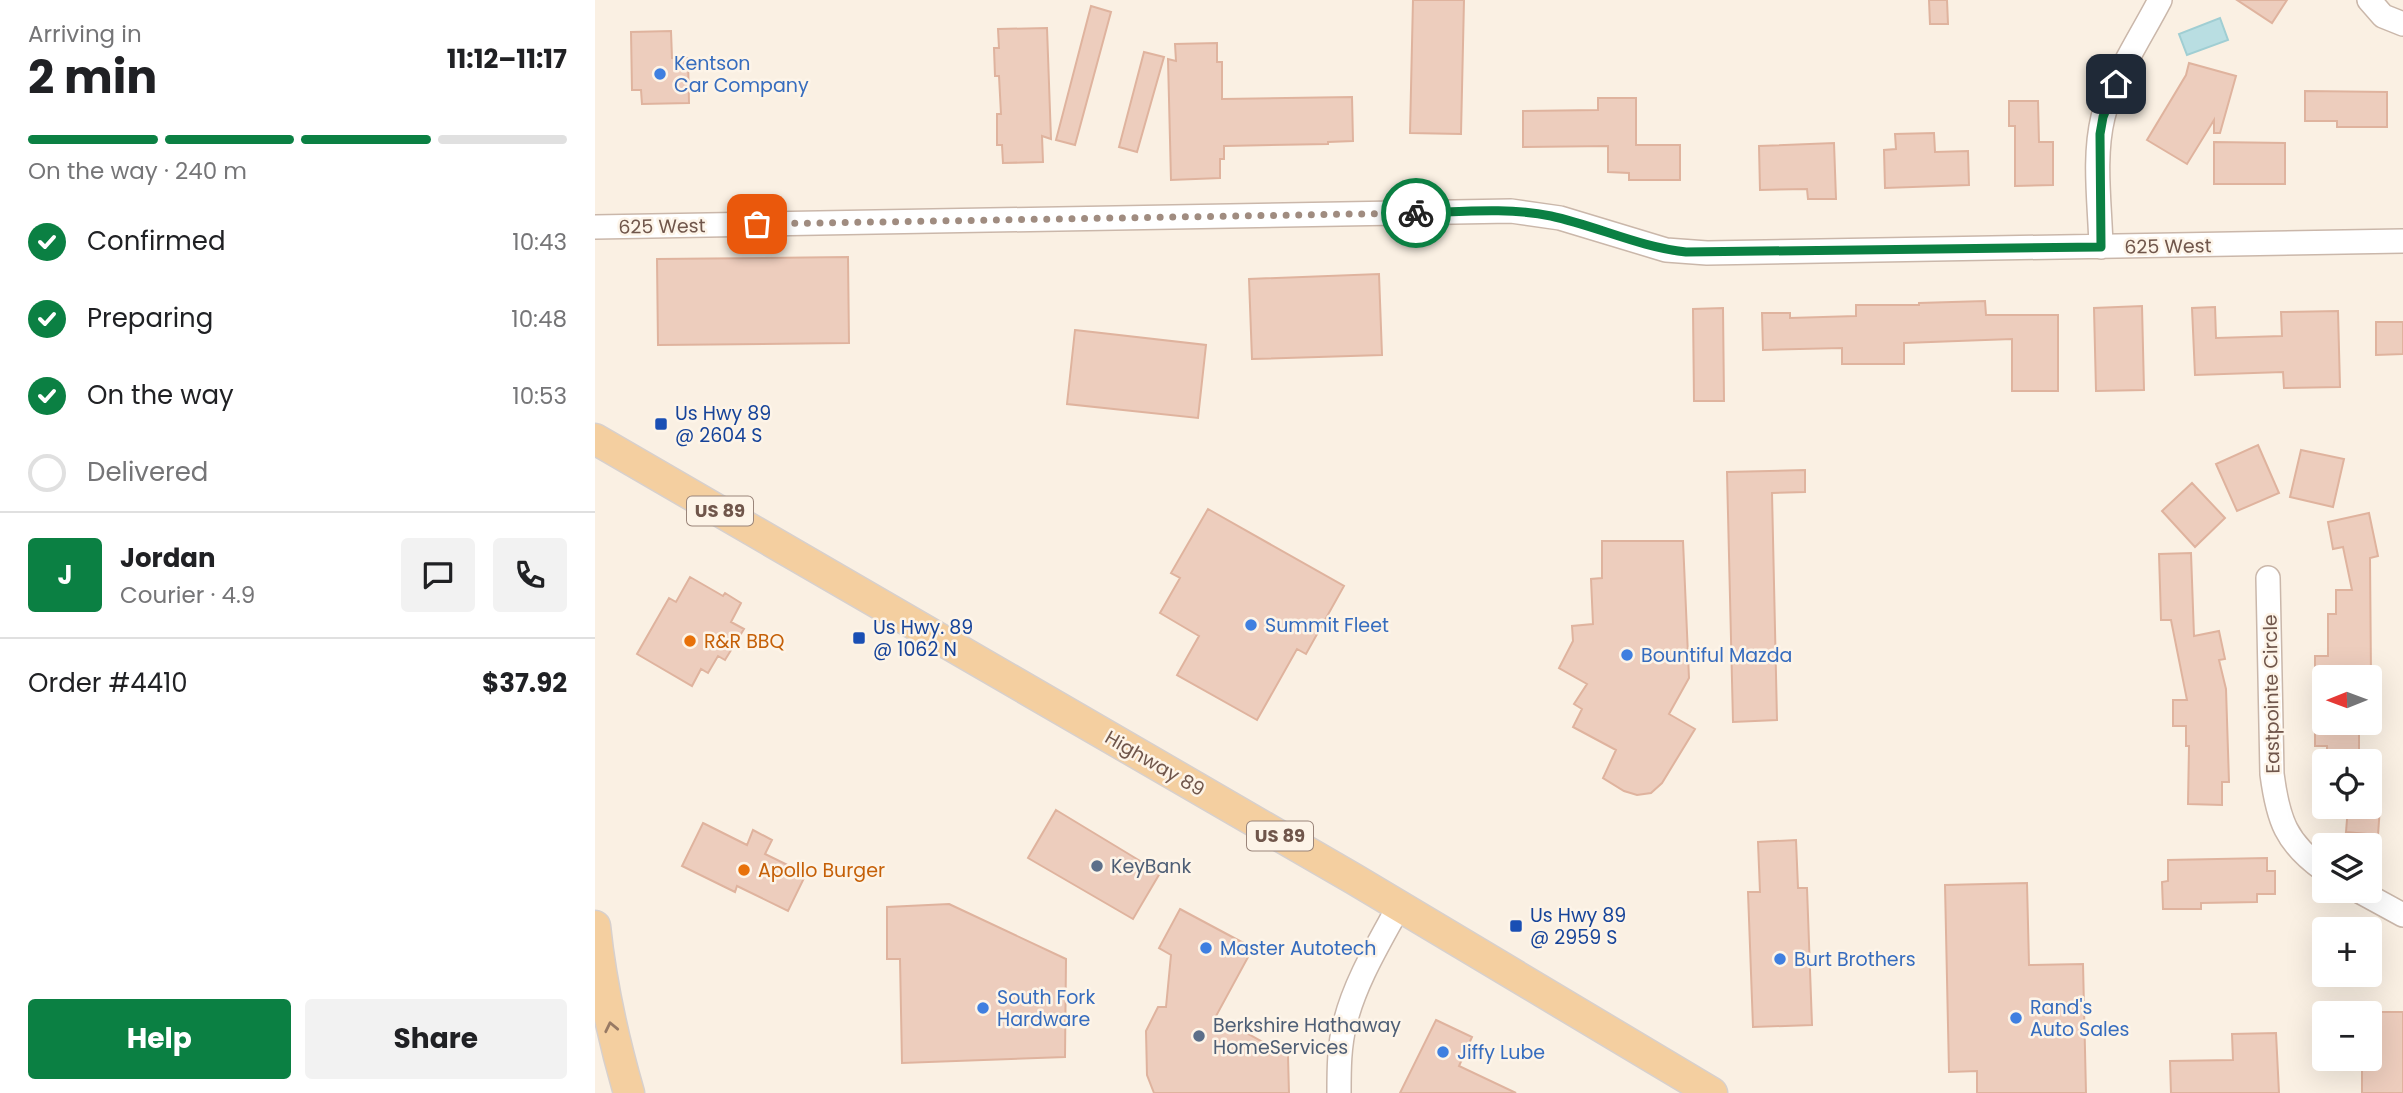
<!DOCTYPE html>
<html lang="en">
<head>
<meta charset="utf-8">
<style>
  body { margin:0; font-family:Poppins,sans-serif; background:#f2f2f2; color:#202124; height:100vh; display:flex; flex-direction:column; font-size:26px; white-space:nowrap }
  * { box-sizing:border-box; margin:0 }
  p { font-size:23px; color:#757577 }
  .icon { flex:none; width:38px; height:38px; fill:none; stroke:currentColor; stroke-width:2; stroke-linecap:round; stroke-linejoin:round }
  .map { position:relative; flex:1; overflow:hidden }
  .side { display:flex; flex-direction:column; background:#fff; width:595px }
  .side>* { flex:none }
  .needle { width:46px; rotate:269deg }
  .fabs { position:absolute; left:1717px; top:665px; display:grid; gap:14px }
  .fabs a { display:grid; place-items:center; width:70px; height:70px; border-radius:7px; background:#fff; box-shadow:0 7px 28px #0002; font-size:35px }
  .pin { position:absolute; display:grid; place-items:center; width:60px; height:60px; color:#fff; margin:-30px; border-radius:14px; box-shadow:0 4px 10px #0006 }
  .courier { position:absolute; display:grid; place-items:center; width:70px; height:70px; margin:-35px; border:5px solid #0b8043; border-radius:50%; background:#fff; color:#222; box-shadow:0 2px 9px #0007 }
  .summary em { font-style:normal; font-weight:700 }
  .summary div { display:flex; flex-direction:column-reverse }
  .summary { display:flex; align-items:center; justify-content:space-between; height:119px; padding:0 28px }
  h1 { font-size:46px; font-weight:700; line-height:52px }
  .bar { display:grid; grid-template-columns:repeat(4,1fr); gap:10px 7px; align-content:center; height:84px; padding:0 28px }
  .bar i { height:9px; border-radius:5px; background:#e0e0e0 }
  .bar .active { background:#0b8043 }
  .bar p { grid-column:span 4 }
  .line { display:flex; align-items:center; gap:18px; padding:0 28px; border-top:2px solid #e0e0e0 }
  .line div { flex:1 }
  .round { display:grid; place-items:center; flex:none; width:74px; height:74px; border-radius:7px; background:#f2f2f2 }
  ol { padding:0 28px; list-style:none }
  li { display:flex; align-items:center; gap:21px; height:77px }
  li p { margin-inline-start:auto }
  li .icon { padding:7px; border-radius:50%; background:#0b8043; color:#fff; stroke-width:4 }
  li:last-child { color:#757577 }
  li i { width:38px; height:38px; border:4px solid #e0e0e0; border-radius:50% }
  .cta { display:flex; gap:14px; margin-top:auto; padding:14px 28px }
  .cta a { flex:1; height:80px; border-radius:7px; background:#0b8043; color:#fff; font-size:28px; font-weight:700; line-height:80px; text-align:center }
  .cta a+a { background:#f2f2f2; color:#202124 }
  main { display:flex; flex:1; min-height:0 }
  .map>svg:first-child { display:block }
  .water { fill:#b9dee2; stroke:#a0ced3; stroke-width:2 }
  .building { fill:#edcdbd; stroke:#dfb39e; stroke-width:2 }
  .lines { fill:none; stroke-linecap:round; stroke-linejoin:round }
  .minor-casing { stroke:#cab7aa; stroke-width:26 }
  .major-casing { stroke:#d7d0cd; stroke-width:33 }
  .minor { stroke:#fff; stroke-width:23 }
  .major { stroke:#f4cfa0; stroke-width:30 }
  .oneway { stroke:#987a64 }
  .done { stroke:#a08c80; stroke-width:7; stroke-dasharray:0 12.6 }
  .route { stroke:#0b8043; stroke-width:9 }
  .shop-dot { fill:#3f7fe0; stroke:#fdf4e8; stroke-width:2.5 }
  .transit-dot { fill:#1a4fb4; stroke:#fdf4e8; stroke-width:2.5 }
  .food-dot { fill:#e8710a; stroke:#fdf4e8; stroke-width:2.5 }
  .service-dot { fill:#5c6f8a; stroke:#fdf4e8; stroke-width:2.5 }
  .labels { text-anchor:middle; stroke-width:5; stroke-linejoin:round; paint-order:stroke }
  .shield { fill:#fdf4e8; stroke:#9a857a; stroke-width:2 }
  .shield-label { font-size:18px; font-weight:bold; fill:#70564b }
  .shop-label { font-size:19px; fill:#366cbe; stroke:#fdf4e8; text-anchor:start }
  .street-label { font-size:19px; fill:#70564b; stroke:#fdf4e8 }
  .transit-label { font-size:19px; fill:#164399; stroke:#fdf4e8; text-anchor:start }
  .food-label { font-size:19px; fill:#c56008; stroke:#fdf4e8; text-anchor:start }
  .service-label { font-size:19px; fill:#4e5e75; stroke:#fdf4e8; text-anchor:start }
</style>
</head>
<body>
<main>
<section class="side">
<div class="summary"><div><h1>2 min</h1><p>Arriving in</p></div><em>11:12–11:17</em></div>
<div class="bar"><i class="active"></i><i class="active"></i><i class="active"></i><i></i><p>On the way · 240 m</p></div>
<ol>
<li><svg class="icon" aria-label="check" viewBox="0 0 24 24"><path d="M5 12l5 5 9-10"/></svg>Confirmed<p>10:43</p></li>
<li><svg class="icon" aria-label="check" viewBox="0 0 24 24"><path d="M5 12l5 5 9-10"/></svg>Preparing<p>10:48</p></li>
<li><svg class="icon" aria-label="check" viewBox="0 0 24 24"><path d="M5 12l5 5 9-10"/></svg>On the way<p>10:53</p></li>
<li><i></i>Delivered</li>
</ol>
<div class="line" style="height:126px"><b class="round" style="background:#0b8043;color:#fff">J</b><div><b>Jordan</b><p>Courier · 4.9</p></div><a class="round"><svg class="icon" aria-label="chat" viewBox="0 0 24 24"><path d="M4 5h16v11H9l-5 4z"/></svg></a><a class="round"><svg class="icon" aria-label="phone" viewBox="0 0 24 24"><path d="M5 4h4l2 5-3 2q2 4 5 5l2-3 5 2v4C11 20 4 13 5 4z"/></svg></a></div>
<div class="line" style="height:91px"><div>Order #4410</div><b>$37.92</b></div>
<div class="cta"><a>Help</a><a>Share</a></div>
</section>
<div class="map">
<svg width="1808" height="1093" viewBox="0 0 1808 1093">
  <rect width="100%" height="100%" fill="#faf0e3"/>
  <!-- water -->
  <path class="water" d="M1625,18L1633,40L1592,55L1584,34Z"/>
  <!-- building -->
  <path class="building" d="M818,0H869L866,134L815,133Z
    M1334,0H1352L1353,24H1335Z
    M1642,0H1692L1677,23Z
    M496,6L516,12L480,145L461,140Z
    M452,28L456,139L447,136L448,162L408,163L407,145H402V114H406L404,76H400L399,48H404L403,29Z
    M76,31L77,58H93L94,103L47,104L46,90H37L36,32Z
    M622,43V62H627V99L757,97L758,141L733,142V144L629,146V159H625V178L576,180L573,59L581,61L580,44Z
    M549,52L569,57L542,152L524,147Z
    M1594,63L1641,76L1625,133H1619V120L1592,164L1552,140L1591,75Z
    M1710,91L1792,92V127H1742V121H1710Z
    M1003,98H1041V145H1085V180H1034V173L1013,172V146L928,147V111L1003,110Z
    M1414,101H1443L1444,142H1458V185L1420,186V126H1414Z
    M1339,133L1340,152L1373,151L1374,185L1290,188L1289,150L1301,149L1300,134Z
    M1619,142L1690,143V184H1619Z
    M1239,143L1241,199H1213L1212,189L1165,190L1164,146Z
    M253,257L254,343L63,345L62,259Z
    M784,274L787,355L657,359L654,279Z
    M1390,301L1391,315H1463V391H1417V339L1309,343V364H1247V348L1168,350L1167,313H1195V318L1261,316V305H1324V303Z
    M1547,306L1549,390L1501,391L1499,308Z
    M1620,307L1621,338L1687,336L1686,312L1743,311L1745,387L1689,388L1688,372L1600,375L1597,308Z
    M1128,308L1129,401H1099L1098,309Z
    M1781,322H1808V354L1781,355Z
    M480,330L611,345L603,418L472,404Z
    M1663,445L1684,493L1642,511L1621,464Z
    M1706,450L1749,459L1738,507L1695,497Z
    M1210,470V492L1177,493L1182,720L1138,722L1132,472Z
    M1597,483L1630,518L1600,547L1567,511Z
    M613,509L749,586L711,654L702,649L662,720L582,675L604,636L565,613L585,578L576,573Z
    M1774,513L1783,556L1775,558L1776,677H1720V656H1733V614H1741V590H1757L1748,547L1738,549L1733,522Z
    M1007,541H1088L1094,678L1074,714L1100,729L1067,783L1056,793L1042,795L1029,791L1008,778L1021,750L978,727L987,709L979,704L992,684L964,668L978,641L977,626L998,624L996,579L1007,578Z
    M1596,553L1599,636L1624,631L1630,659L1624,660L1631,689L1634,782H1627V805L1593,804L1594,746H1591V726H1578V700H1592L1576,620H1566L1564,554Z
    M95,577L128,596L130,593L146,603L136,622L149,629L130,660L123,656L113,673L106,669L97,686L42,654L74,598L81,602Z
    M1720,723H1764V761H1732V746H1720Z
    M1753,807H1785L1783,835L1751,832Z
    M461,810L565,873L538,919L433,858Z
    M108,823L152,845L158,830L177,840L170,854L211,874L193,911L142,886L140,892L87,866Z
    M1201,840L1203,888H1212L1217,1025L1158,1027L1153,892H1165L1163,842Z
    M1672,858V871H1680V894H1662V902L1606,903V909H1568L1567,882L1573,881V860Z
    M1432,883L1434,965L1488,964L1491,1093H1382V1071L1354,1072L1350,885Z
    M354,904L471,959L470,1057L307,1063L305,959H292V907Z
    M585,909L658,948L621,1016L693,1056L694,1093H559L552,1075L551,1031L563,1007H571L576,955L564,948Z
    M1774,1012H1808V1093H1767V1070H1772L1771,1059H1774Z
    M841,1020L877,1037L864,1066L921,1093H805Z
    M1681,1033L1684,1093H1576L1575,1061L1638,1060L1637,1034Z"/>
  <g class="lines">
    <defs>
      <path id="minor" d="M1774,0L1788,16L1808,24
        M0,227L916,211L965,218L1071,250L1112,253L1808,241
        M1506,247C1505,205 1498,158 1508,117C1517,80 1547,35 1565,0
        M1673,578L1677,774C1683,820 1691,843 1729,870
        M1764,891L1808,915
        M744,1093C744,1070 744,1046 750,1023C760,982 784,943 804,906"/>
      <path id="major" d="M0,439L759,879L1117,1093
        M0,926C6,984 18,1038 34,1093"/>
    </defs>
    <!-- minor casing -->
    <use href="#minor" class="minor-casing"/>
    <!-- major casing -->
    <use href="#major" class="major-casing"/>
    <!-- minor -->
    <use href="#minor" class="minor"/>
    <!-- major -->
    <use href="#major" class="major"/>
  </g>
  <!-- one-way arrows -->
  <defs><path id="oneway-chevron" d="M-2-3.5L2.5 0L-2 3.5" fill="none" stroke-width="1.6" stroke-linecap="round" stroke-linejoin="round" transform="scale(1.75)"/></defs>
  <use class="oneway" href="#oneway-chevron" transform="translate(16 1027) rotate(-102)"/>
  <g class="lines">
    <!-- done -->
    <path class="done" d="M162,224L821,213"/>
    <!-- route -->
    <path class="route" d="M821,213C865,212 912,207 956,216C1002,226 1044,247 1091,252L1506,247L1505,134L1508,117L1521,84"/>
  </g>
  <!-- markers -->
  <g class="shop-dot">
    <circle cx="65" cy="74" r="7"/>
    <circle cx="656" cy="625" r="7"/>
    <circle cx="1032" cy="655" r="7"/>
    <circle cx="611" cy="948" r="7"/>
    <circle cx="1185" cy="959" r="7"/>
    <circle cx="388" cy="1008" r="7"/>
    <circle cx="1421" cy="1018" r="7"/>
    <circle cx="848" cy="1052" r="7"/>
  </g>
  <g class="transit-dot">
    <rect x="59" y="417" width="14" height="14" rx="3.5"/>
    <rect x="257" y="631" width="14" height="14" rx="3.5"/>
    <rect x="914" y="919" width="14" height="14" rx="3.5"/>
  </g>
  <g class="food-dot">
    <circle cx="95" cy="641" r="7"/>
    <circle cx="149" cy="870" r="7"/>
  </g>
  <g class="service-dot">
    <circle cx="502" cy="866" r="7"/>
    <circle cx="604" cy="1036" r="7"/>
  </g>
  <g class="labels">
    <!-- shield labels -->
    <g class="shield">
      <rect x="92" y="496.5" width="66" height="29" rx="5"/>
      <rect x="652" y="821.5" width="66" height="29" rx="5"/>
    </g>
    <g class="shield-label">
      <text x="125" y="517">US 89</text>
      <text x="685" y="842">US 89</text>
    </g>
    <!-- shop labels -->
    <g class="shop-label">
      <text x="79" y="70">Kentson<tspan x="79" dy="22">Car Company</tspan></text>
      <text x="670" y="632">Summit Fleet</text>
      <text x="1046" y="662">Bountiful Mazda</text>
      <text x="625" y="955">Master Autotech</text>
      <text x="1199" y="966">Burt Brothers</text>
      <text x="402" y="1004">South Fork<tspan x="402" dy="22">Hardware</tspan></text>
      <text x="1435" y="1014">Rand's<tspan x="1435" dy="22">Auto Sales</tspan></text>
      <text x="862" y="1059">Jiffy Lube</text>
    </g>
    <!-- street labels -->
    <g class="street-label">
      <text transform="translate(67 226) rotate(-1)" y="7">625 West</text>
      <text transform="translate(1573 246) rotate(-1)" y="7">625 West</text>
      <text transform="translate(1676 694) rotate(-91)" y="7">Eastpointe Circle</text>
      <text transform="translate(560 763) rotate(30)" y="7">Highway 89</text>
    </g>
    <!-- transit labels -->
    <g class="transit-label">
      <text x="80" y="420">Us Hwy 89<tspan x="80" dy="22">@ 2604 S</tspan></text>
      <text x="278" y="634">Us Hwy. 89<tspan x="278" dy="22">@ 1062 N</tspan></text>
      <text x="935" y="922">Us Hwy 89<tspan x="935" dy="22">@ 2959 S</tspan></text>
    </g>
    <!-- food labels -->
    <g class="food-label">
      <text x="109" y="648">R&amp;R BBQ</text>
      <text x="163" y="877">Apollo Burger</text>
    </g>
    <!-- service labels -->
    <g class="service-label">
      <text x="516" y="873">KeyBank</text>
      <text x="618" y="1032">Berkshire Hathaway<tspan x="618" dy="22">HomeServices</tspan></text>
    </g>
  </g>
</svg>
<div class="fabs">
<a><svg class="needle" viewBox="-14 -14 28 28"><path d="M0-13l5 13h-10z" fill="#e53935"/><path d="M0 13l5-13h-10z" fill="#757577"/></svg></a>
<a><svg class="icon" aria-label="locate" viewBox="0 0 24 24"><circle cx="12" cy="12" r="6"/><path d="M12 2v4M12 18v4M2 12h4M18 12h4"/></svg></a>
<a><svg class="icon" aria-label="layers" viewBox="0 0 24 24"><path d="M12 4l9 5-9 5-9-5zM3 14l9 5 9-5"/></svg></a>
<a>+</a>
<a>−</a>
</div>
<div class="pin" style="left:162px;top:224px;background:#ea580c"><svg class="icon" aria-label="bag" viewBox="0 0 24 24"><path d="M5 8h14l-1 12H6zM9 8a3 3 0 0 1 6 0"/></svg></div>
<div class="pin" style="left:1521px;top:84px;background:#1f2937"><svg class="icon" aria-label="home" viewBox="0 0 24 24"><path d="M3 11l9-7 9 7M6 9v11h12V9"/></svg></div>
<div class="courier" style="left:821px;top:213px"><svg class="icon" aria-label="bike" viewBox="0 0 24 24"><circle cx="6" cy="16" r="4"/><circle cx="18" cy="16" r="4"/><path d="M6 16l4-8h5l3 8M10 8l3 8H6M13 5h3"/></svg></div>
</div>
</main>
</body>
</html>
